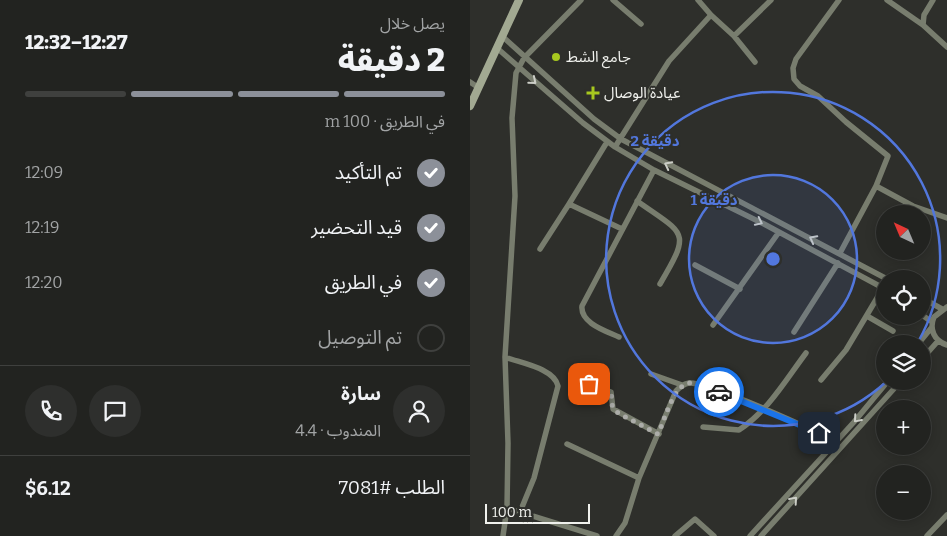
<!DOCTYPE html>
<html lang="ar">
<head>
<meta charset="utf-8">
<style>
  body { margin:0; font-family:Bitter,"Noto Sans Arabic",serif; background:#2e2f2d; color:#f1f3f6; direction:rtl; height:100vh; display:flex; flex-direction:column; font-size:19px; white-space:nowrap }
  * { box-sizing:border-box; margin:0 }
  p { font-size:16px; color:#a2a4a5 }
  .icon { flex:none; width:28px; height:28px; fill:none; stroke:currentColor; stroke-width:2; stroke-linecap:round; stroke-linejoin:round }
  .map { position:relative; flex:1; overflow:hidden; direction:ltr }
  .panel { display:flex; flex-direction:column; background:#222320; width:470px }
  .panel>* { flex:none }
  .needle { width:32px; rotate:316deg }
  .buttons { position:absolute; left:406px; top:205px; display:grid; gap:10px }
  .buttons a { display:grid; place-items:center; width:55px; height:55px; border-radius:50%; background:#222320; box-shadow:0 2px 12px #0003,0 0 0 1px #3f403e; font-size:25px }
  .scale { position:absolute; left:15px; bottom:12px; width:105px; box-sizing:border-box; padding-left:5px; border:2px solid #f0f1ed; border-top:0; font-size:14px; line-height:18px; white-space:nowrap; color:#f0f1ed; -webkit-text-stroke:4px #2e2f2b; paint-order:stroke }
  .pin { position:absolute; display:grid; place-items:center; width:42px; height:42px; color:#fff; margin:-21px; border-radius:10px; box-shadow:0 2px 8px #0006 }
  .courier { position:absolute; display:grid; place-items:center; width:50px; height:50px; margin:-25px; border:4px solid #1a73e8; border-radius:50%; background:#fff; color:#222; box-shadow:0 1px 6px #0007 }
  .overview em { font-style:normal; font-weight:800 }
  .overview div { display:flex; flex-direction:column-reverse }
  .overview { display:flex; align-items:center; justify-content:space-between; height:85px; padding:0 25px }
  h1 { font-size:32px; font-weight:800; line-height:38px }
  .bar { display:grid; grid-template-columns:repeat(4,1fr); gap:8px 5px; align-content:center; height:60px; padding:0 25px }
  .bar i { height:6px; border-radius:4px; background:#3f403e }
  .bar .on { background:#8c9099 }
  .bar p { grid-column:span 4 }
  .line { display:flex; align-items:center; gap:12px; padding:0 25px; border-top:1px solid #3f403e }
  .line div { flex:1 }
  .round { display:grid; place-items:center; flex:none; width:52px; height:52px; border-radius:26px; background:#2e2f2d }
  ol { padding:0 25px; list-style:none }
  li { display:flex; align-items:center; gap:15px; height:55px }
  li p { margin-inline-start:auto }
  li .icon { padding:5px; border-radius:50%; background:#8c9099; color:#fff; stroke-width:4 }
  li:last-child { color:#a2a4a5 }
  li i { width:28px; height:28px; border:2px solid #3f403e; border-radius:50% }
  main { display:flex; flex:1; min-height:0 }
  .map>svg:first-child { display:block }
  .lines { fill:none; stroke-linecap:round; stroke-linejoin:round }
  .street { stroke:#787d6e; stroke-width:5.5 }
  .secondary { stroke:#a2a992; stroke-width:8 }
  .oneway { stroke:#cccec7 }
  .done { stroke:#acada9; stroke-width:5; stroke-dasharray:0 9 }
  .route { stroke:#1a73e8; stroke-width:6 }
  .ring { fill:none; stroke:#5277dd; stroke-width:2.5 }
  .poi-dot { fill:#a7c81f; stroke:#2e2f2b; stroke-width:2 }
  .labels { text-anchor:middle; stroke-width:4; stroke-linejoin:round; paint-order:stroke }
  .poi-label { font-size:15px; fill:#f0f1ed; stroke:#2e2f2b; text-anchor:start }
  .centre { fill:#5277dd; stroke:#2e2f2b; stroke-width:2.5 }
  .ring-label { font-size:15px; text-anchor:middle; font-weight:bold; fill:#5277dd; stroke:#2e2f2b; stroke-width:4; stroke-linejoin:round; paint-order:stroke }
</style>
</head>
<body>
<main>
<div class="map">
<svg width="477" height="536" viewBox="0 0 477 536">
  <rect width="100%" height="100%" fill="#2e2f2b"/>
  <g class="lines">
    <!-- street -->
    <path class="street" d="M143,0L171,24
      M369,0L326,59L323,68L324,79L330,86L348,96L376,122L418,156L406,186
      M417,0L453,25
      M463,0L454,15L453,25L477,47
      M241,15L264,36L301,0
      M264,36L285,62
      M33,37L124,119L151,139L417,279
      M27,48L113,123L145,147L184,170L294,224L415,289
      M0,82L9,88
      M137,142L99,204L152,229
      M145,147L199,61L241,15L228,0
      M167,201C215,235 222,230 190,284
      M70,249L99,204
      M370,253L406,186L443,206L477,218
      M225,265L270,289
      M452,298L472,309
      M477,307L464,317C459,329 464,341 477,345
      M452,315L462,322
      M397,316L423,331
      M243,325L309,232
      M324,332L368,263
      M149,337C136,331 110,323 112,306L184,170
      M448,344L462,327
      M35,357C50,363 84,368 88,386L64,478L50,512
      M452,359L468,341
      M181,374L212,385
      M105,379L141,392L143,409L189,434
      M351,380L376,350L413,288
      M233,427L269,430C298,411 315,381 336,353
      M97,444L169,478
      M37,508L127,536
      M33,536L37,508L38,443L35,357L45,196L42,118L46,73L54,58L111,0
      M146,536L155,523L169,478L206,391C210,387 213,384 219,383C238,381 342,430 367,441
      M205,536L225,519L244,536
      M280,536L384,422L418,381
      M291,536L431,381
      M457,536L477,515"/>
    <!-- secondary -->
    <path class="secondary" d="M0,106L49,0"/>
  </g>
  <!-- one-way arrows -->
  <defs><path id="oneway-chevron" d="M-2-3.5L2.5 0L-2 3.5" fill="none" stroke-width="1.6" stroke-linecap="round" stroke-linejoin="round" transform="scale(1.25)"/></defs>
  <g class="oneway">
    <use href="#oneway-chevron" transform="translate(63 81) rotate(40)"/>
    <use href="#oneway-chevron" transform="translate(198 165) rotate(-153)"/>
    <use href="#oneway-chevron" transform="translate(289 222) rotate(26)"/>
    <use href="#oneway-chevron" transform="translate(343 239) rotate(-152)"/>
    <use href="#oneway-chevron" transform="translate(387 419) rotate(131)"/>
    <use href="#oneway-chevron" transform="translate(324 500) rotate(-49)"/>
  </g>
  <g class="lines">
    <!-- done -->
    <path class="done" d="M119,384C135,390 143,387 142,405L148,413L188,434C195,420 204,381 222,383C231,384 241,389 249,392"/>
    <!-- route -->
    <path class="route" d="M249,392L349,433"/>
  </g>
  <!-- distance rings -->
  <circle cx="303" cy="259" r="84" fill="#5277dd" fill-opacity=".12"/>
  <g class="ring">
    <circle cx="303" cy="259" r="84"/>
    <path d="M416 382A167 167 0 1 1 448 342"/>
  </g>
  <!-- markers -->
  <g class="poi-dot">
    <circle cx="86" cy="57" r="5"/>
    <path d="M120.5 85.5h5v5h5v5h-5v5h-5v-5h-5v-5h5z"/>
  </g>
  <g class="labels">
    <!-- poi labels -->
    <g class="poi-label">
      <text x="96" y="62">جامع الشط</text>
      <text x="134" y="98">عيادة الوصال</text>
    </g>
  </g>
  <circle cx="303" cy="259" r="8" class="centre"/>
  <g class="ring-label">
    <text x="185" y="146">2 دقيقة</text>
    <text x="244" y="205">1 دقيقة</text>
  </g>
</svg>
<div class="buttons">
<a><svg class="needle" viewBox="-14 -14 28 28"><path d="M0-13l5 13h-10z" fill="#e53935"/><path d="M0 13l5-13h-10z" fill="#a2a4a5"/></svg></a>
<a><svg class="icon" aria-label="locate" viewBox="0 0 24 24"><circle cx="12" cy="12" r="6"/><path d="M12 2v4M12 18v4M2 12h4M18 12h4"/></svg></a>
<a><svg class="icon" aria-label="layers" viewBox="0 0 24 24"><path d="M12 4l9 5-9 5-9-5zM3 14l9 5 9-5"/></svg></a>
<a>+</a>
<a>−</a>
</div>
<div class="scale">100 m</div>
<div class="pin" style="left:119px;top:384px;background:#ea580c"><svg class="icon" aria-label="bag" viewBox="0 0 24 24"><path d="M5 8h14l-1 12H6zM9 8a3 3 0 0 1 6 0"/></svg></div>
<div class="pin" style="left:349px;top:433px;background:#1f2937"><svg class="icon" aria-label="home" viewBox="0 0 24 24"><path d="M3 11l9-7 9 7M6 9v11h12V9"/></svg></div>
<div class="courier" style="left:249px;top:392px"><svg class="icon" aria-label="car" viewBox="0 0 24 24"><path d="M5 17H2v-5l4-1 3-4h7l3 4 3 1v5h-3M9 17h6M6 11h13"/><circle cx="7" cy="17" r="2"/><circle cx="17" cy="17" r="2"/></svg></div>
</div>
<section class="panel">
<div class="overview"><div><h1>2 دقيقة</h1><p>يصل خلال</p></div><em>12:27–12:32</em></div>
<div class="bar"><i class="on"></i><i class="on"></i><i class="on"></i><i></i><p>في الطريق · 100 m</p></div>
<ol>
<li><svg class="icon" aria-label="check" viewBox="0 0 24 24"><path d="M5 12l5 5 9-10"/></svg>تم التأكيد<p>12:09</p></li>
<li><svg class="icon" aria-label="check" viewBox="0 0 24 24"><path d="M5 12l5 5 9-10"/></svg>قيد التحضير<p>12:19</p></li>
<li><svg class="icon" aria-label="check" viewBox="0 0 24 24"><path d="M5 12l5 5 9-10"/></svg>في الطريق<p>12:20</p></li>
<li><i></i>تم التوصيل</li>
</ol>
<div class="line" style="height:90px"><a class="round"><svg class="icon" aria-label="person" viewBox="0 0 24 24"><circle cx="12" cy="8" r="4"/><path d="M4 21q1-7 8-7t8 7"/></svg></a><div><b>سارة</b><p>المندوب · 4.4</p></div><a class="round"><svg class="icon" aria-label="chat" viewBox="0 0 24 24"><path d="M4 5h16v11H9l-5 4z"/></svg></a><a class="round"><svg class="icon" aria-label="phone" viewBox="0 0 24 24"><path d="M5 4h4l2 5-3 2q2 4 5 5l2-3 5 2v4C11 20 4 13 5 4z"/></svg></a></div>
<div class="line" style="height:65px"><div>الطلب #7081</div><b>$6.12</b></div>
</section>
</main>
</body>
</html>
